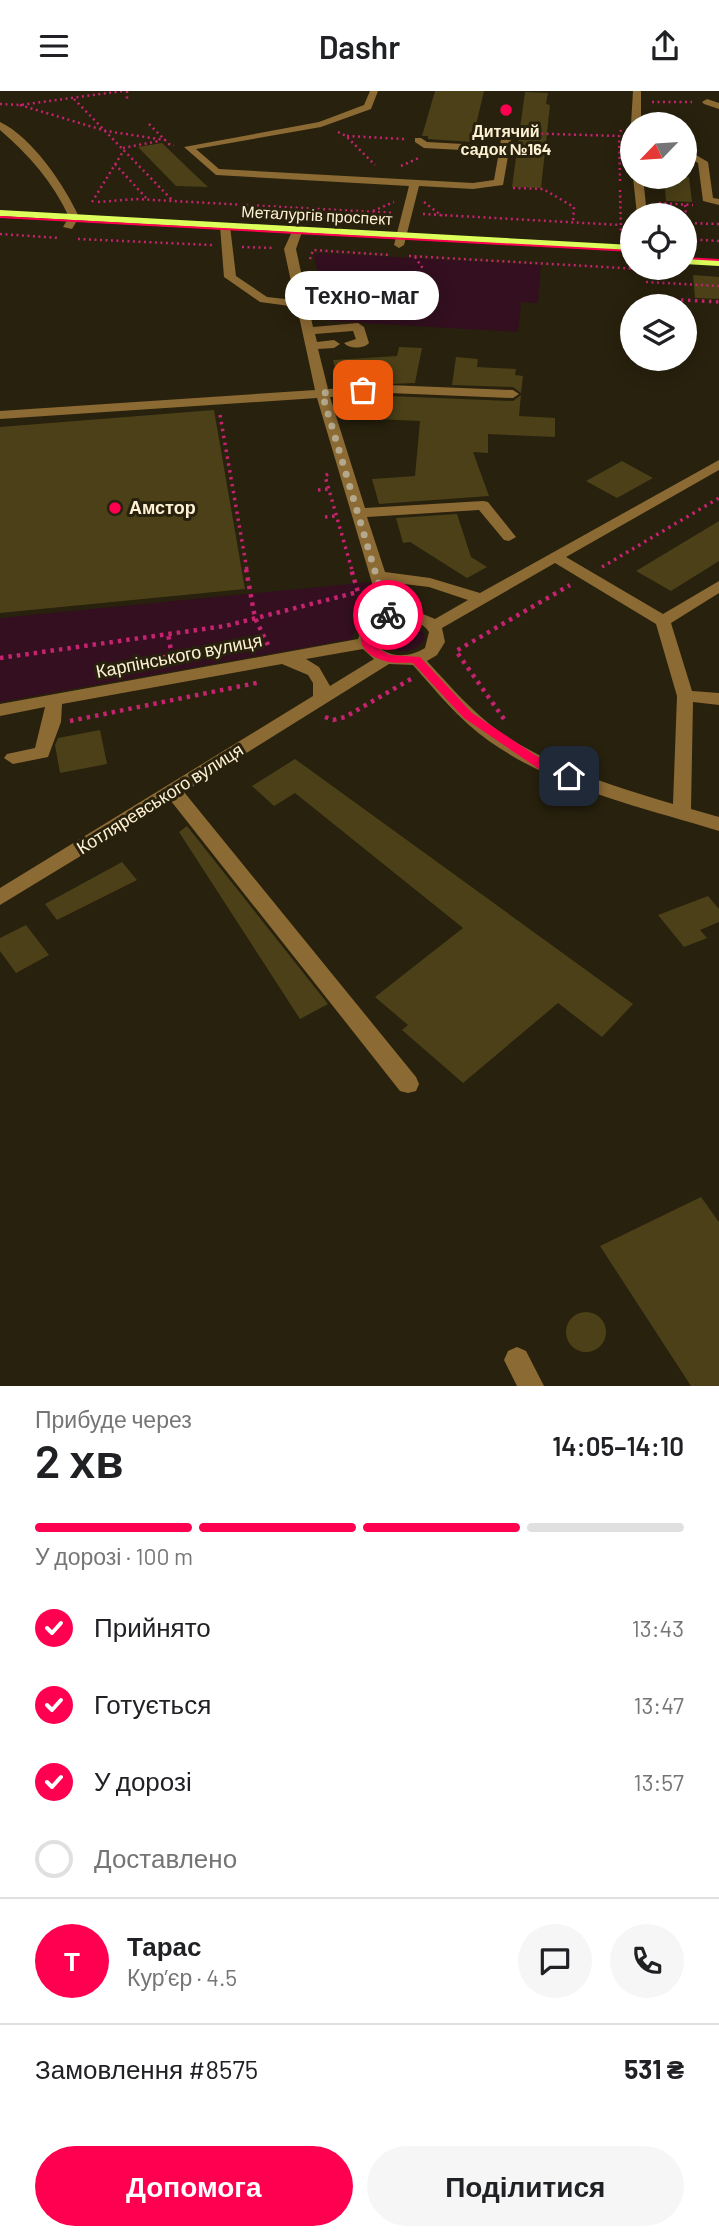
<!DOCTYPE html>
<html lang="uk">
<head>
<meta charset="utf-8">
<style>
  body { margin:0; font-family:Barlow,sans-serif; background:#f6f6f6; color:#202124; height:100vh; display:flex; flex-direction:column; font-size:26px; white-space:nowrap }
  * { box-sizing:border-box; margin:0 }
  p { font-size:23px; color:#757577 }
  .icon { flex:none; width:38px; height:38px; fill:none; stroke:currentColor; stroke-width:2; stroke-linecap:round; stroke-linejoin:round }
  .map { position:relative; height:1295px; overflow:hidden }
  .drawer { display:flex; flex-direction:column; background:#fff; flex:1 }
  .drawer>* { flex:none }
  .needle { width:46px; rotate:245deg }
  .controls { position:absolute; left:620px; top:21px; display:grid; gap:14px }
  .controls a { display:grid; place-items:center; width:77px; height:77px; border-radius:50%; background:#fff; box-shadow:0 4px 18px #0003; font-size:35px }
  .pin { position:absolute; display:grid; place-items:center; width:60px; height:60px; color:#fff; margin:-30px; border-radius:14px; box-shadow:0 4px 10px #0006 }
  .courier { position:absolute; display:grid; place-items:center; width:70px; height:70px; margin:-35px; border:5px solid #ff0051; border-radius:50%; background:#fff; color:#222; box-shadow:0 2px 9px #0007 }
  .bubble { position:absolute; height:49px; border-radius:24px; background:#fff; box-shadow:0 4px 18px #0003; font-size:23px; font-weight:600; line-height:49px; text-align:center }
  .overview em { font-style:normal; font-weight:600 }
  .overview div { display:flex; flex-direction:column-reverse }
  .overview { display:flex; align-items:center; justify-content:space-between; height:119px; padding:0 35px }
  h1 { font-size:46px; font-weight:600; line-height:52px }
  .bar { display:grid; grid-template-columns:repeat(4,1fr); gap:10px 7px; align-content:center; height:84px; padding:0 35px }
  .bar i { height:9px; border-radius:5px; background:#e0e0e0 }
  .bar .current { background:#ff0051 }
  .bar p { grid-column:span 4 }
  .line { display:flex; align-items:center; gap:18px; padding:0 35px; border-top:2px solid #e0e0e0 }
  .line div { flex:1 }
  .round { display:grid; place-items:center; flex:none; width:74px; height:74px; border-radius:37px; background:#f6f6f6 }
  ol { padding:0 35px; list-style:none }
  li { display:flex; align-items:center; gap:21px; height:77px }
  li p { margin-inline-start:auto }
  li .icon { padding:7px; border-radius:50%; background:#ff0051; color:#fff; stroke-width:4 }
  li:last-child { color:#757577 }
  li i { width:38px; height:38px; border:4px solid #e0e0e0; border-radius:50% }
  .primary-button { display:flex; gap:14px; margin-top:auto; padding:14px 35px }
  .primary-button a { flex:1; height:80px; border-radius:42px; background:#ff0051; color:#fff; font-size:28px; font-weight:600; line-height:80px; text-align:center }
  .primary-button a+a { background:#f6f6f6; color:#202124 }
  header { display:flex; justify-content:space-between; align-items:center; height:91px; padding:0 35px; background:#fff; font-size:32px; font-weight:600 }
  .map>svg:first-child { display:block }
  .green { fill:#330f1f }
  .building { fill:#4b4017 }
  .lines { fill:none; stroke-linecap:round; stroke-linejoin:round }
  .path-far2 { stroke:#c52270; stroke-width:2.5; stroke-dasharray:2 3.5; stroke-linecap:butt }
  .path-far1 { stroke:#c52270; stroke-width:3.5; stroke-dasharray:2.5 4.5; stroke-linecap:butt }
  .path { stroke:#c52270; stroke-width:4.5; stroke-dasharray:3.5 5; stroke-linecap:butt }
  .minor { fill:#8c6a33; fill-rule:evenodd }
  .major { fill:#ddff5b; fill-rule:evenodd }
  .tram { stroke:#ff0051; stroke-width:2 }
  .route { fill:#ff0051 }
  .done { stroke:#b4a98e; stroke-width:7; stroke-dasharray:0 12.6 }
  .poi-dot { fill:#ff0051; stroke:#28210d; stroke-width:2.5 }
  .labels { text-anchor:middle; stroke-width:6; stroke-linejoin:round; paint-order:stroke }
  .far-poi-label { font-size:16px; font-weight:bold; fill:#fff2d4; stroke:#28210d }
  .far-street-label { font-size:16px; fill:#fff2d4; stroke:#28210d }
  .poi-label { font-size:18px; font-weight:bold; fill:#fff2d4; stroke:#28210d; text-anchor:start }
  .street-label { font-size:18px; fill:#fff2d4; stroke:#28210d }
</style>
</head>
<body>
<header><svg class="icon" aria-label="menu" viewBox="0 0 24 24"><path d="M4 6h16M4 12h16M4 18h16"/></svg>Dashr<svg class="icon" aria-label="share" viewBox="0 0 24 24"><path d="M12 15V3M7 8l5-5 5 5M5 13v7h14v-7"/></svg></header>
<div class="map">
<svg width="719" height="1295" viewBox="0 0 719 1295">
  <rect width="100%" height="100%" fill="#28210d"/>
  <!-- green -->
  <path class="green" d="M321,162L541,174L538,212L521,211L518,241L329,230L314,164Z
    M370,491L378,518L358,530L352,548L0,611V527Z
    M399,532C411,532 423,535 425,547C416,565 389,564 380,547L383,538Z"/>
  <!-- building -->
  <path class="building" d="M435,0H484L472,51L428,48V45H422Z
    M525,1L548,2L546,13L550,14L541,97L512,96Z
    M162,52L190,79L208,96L176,95L138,56Z
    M664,86H689L692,111L666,110Z
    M693,184L719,186V208L695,207Z
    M399,256L422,257L415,292L340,295L333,269L397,265Z
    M456,266L478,268L477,276L516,278L515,284L523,285L521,302L513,296L452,294Z
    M521,304L519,325L555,327V346L488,343V362L473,361L489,405L379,413L372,388L415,385L420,330L354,327L347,307L389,305L513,310Z
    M214,319L245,498L0,522V336Z
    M622,370L653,387L617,407L586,390Z
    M457,423L471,466L487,476L467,487L410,451L403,452L396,427Z
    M719,430V470L671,500L636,480Z
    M100,639L107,673L60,682L55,654L58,647Z
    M295,668L633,913L602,946L558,912L463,992L402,939L408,934L375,906L463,837L295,702L274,715L252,695Z
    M187,735L328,913L300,928L179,741Z
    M122,771L137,789L57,829L45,813Z
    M708,805L719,818V831L700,839L707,847L684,856L658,824Z
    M26,834L49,864L16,882L0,860V847Z
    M701,1106L719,1131V1295H691L600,1155Z
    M566 1241a20 20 0 1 1 40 0a20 20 0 1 1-40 0Z"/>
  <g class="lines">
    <!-- path-far2 -->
    <path class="path-far2" d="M127,0V11
      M74,8L173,110
      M652,11H692
      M0,13L20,14L123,0
      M20,14L106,40L165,49
      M149,33L169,53L174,54
      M338,41L346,45L375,74
      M519,42L619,45
      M347,45L404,48
      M123,57L159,50
      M115,73L147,108
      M401,75L421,66
      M620,90L619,45L622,36
      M513,97L543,98L574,116L573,132
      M620,99L621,142
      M92,111L124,59
      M98,111L136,108L393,122
      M424,111L442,125
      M659,112L693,114
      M685,114L687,131
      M373,120L394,111
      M423,123L620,134
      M684,132L719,133
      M0,143L59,147
      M78,148L212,154
      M684,148L719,150
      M242,156L275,157
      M409,165L676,180
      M415,166L424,179
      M310,168L313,159L390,164
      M646,191L719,195
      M646,207L670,208"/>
    <!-- path-far1 -->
    <path class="path-far1" d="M646,207L719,211
      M220,324L247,479
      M328,383L325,385L352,479
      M318,399L329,398
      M325,426L336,425
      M602,476L719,407"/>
    <!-- path -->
    <path class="path" d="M246,478L255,527L268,554
      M0,567L225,535L358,501L351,478
      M138,570L172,565L168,543
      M325,626L333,629L345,626L411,588
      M504,628L456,560L570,494
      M70,630L261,591"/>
    <!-- minor -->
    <path class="minor" d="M370,0H378L371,18L321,36L196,58L219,78L473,92L494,89L499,61L424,57L415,51V47H421L427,51L500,55L501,48L506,45L511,48L503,94L473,98L419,95L404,154L399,157L394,154L409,95L216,84L184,56L319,31L364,14Z
      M633,0H641V33H631Z
      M707,8L719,12V18L704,13L702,11Z
      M0,31C32,46 65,95 79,126L72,138L63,136L69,126C53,91 29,64 0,39Z
      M684,57L708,71L713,107L719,108V114L703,110L698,72L684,64Z
      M633,86H643L647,124H637Z
      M225,132L230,135L236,185L267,206L295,209L284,158L294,136H302L303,138L296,158L313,236L358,232L364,236L369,252C364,258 349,258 344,252L356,248L353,240L315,243L317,251L334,249L340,253L334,257L318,258L328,298L389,294L513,299L519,303L513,307L389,302L330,306L365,417L483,410L488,411L516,446L509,450L504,449L479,419L367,426L385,481L430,487L480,502L719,369V379L566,466L663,523L719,490V502L671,532L692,600L719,602V614L693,611L691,718L719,726V740C641,716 557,698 489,650C459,629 437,601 413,574L389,573L184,701L416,986L419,993L416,1000L408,1002L400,1000L171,710L0,814V797L313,605V592L308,584L282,573L62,613L61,631L48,666L13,673L4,667L7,663L35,657L45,616L0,625V613L358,548L364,532L381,522L317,307L0,328V320L315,299L297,216L260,211L224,186L220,135ZM555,472L656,533L677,605L673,713C613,695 552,677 500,641C472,621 450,595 427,570L437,564L445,551L442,537ZM388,491L429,496L468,509L435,528L418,521L396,518ZM398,528C410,529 422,530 429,541L425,557C408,568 381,568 373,546C377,534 386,530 398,528ZM363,558L374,568L330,595L319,576L306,568Z
      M517,1256L526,1260L544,1295H517L504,1269L508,1260Z"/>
    <!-- major -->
    <path class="major" d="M0,119L632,154V160L0,125Z
      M684,167L719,169V175L684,173Z"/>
    <!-- tram -->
    <path class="tram" d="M0,126L632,160
      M684,167L719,169"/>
  </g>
  <!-- route -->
  <path class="route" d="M384,522L393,524L378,532L371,541L374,555L389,564L420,566L472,622L550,674L573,682V688L569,689L542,680L464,627L413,572C404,571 393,573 385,570C351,560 355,534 384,522Z"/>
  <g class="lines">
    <!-- done -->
    <path class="done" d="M363,299L322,302L388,524"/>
  </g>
  <!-- markers -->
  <g class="poi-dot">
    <circle cx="506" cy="19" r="7"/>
    <circle cx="115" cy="417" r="7"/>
  </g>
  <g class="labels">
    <!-- far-poi labels -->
    <g class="far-poi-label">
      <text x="506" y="46">Дитячий<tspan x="506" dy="18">садок №164</tspan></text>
    </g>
    <!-- far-street labels -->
    <g class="far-street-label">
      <text transform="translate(317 124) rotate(3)" y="6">Металургів проспект</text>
    </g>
    <!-- poi labels -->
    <g class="poi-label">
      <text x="129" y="423">Амстор</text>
    </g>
    <!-- street labels -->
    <g class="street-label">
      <text transform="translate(179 565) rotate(-11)" y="6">Карпінського вулиця</text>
      <text transform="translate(160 708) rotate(-32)" y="6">Котляревського вулиця</text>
    </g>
  </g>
</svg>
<div class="controls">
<a><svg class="needle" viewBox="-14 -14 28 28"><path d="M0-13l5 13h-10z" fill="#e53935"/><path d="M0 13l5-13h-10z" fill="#757577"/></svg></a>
<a><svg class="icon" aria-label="locate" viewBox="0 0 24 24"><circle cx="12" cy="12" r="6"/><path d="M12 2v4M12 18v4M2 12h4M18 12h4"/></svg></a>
<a><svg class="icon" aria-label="layers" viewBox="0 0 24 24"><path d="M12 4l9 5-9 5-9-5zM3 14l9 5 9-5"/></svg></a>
</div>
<div class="pin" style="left:363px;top:299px;background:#ea580c"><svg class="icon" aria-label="bag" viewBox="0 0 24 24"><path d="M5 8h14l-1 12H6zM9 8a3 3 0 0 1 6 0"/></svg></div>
<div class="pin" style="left:569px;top:685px;background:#1f2937"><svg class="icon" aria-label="home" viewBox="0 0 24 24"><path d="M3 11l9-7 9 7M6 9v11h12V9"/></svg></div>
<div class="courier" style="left:388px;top:524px"><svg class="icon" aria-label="bike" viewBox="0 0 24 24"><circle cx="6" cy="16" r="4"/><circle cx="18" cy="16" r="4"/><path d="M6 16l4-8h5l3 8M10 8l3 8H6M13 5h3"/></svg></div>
<div class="bubble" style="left:285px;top:180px;width:154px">Техно-маг</div>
</div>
<section class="drawer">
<div class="overview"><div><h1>2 хв</h1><p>Прибуде через</p></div><em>14:05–14:10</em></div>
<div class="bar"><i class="current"></i><i class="current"></i><i class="current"></i><i></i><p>У дорозі · 100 m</p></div>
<ol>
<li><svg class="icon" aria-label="check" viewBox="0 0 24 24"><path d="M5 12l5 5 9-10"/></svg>Прийнято<p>13:43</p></li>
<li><svg class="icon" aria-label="check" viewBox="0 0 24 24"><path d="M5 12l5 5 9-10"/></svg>Готується<p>13:47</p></li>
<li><svg class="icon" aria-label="check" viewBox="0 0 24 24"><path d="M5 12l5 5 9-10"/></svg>У дорозі<p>13:57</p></li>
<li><i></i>Доставлено</li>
</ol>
<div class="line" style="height:126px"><b class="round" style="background:#ff0051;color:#fff">Т</b><div><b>Тарас</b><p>Кур’єр · 4.5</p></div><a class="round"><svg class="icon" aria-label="chat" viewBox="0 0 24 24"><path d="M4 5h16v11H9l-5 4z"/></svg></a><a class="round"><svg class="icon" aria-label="phone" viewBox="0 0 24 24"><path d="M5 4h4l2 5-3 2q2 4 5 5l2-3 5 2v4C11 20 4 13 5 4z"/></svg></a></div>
<div class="line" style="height:91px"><div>Замовлення #8575</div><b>531 ₴</b></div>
<div class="primary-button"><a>Допомога</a><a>Поділитися</a></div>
</section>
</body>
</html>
